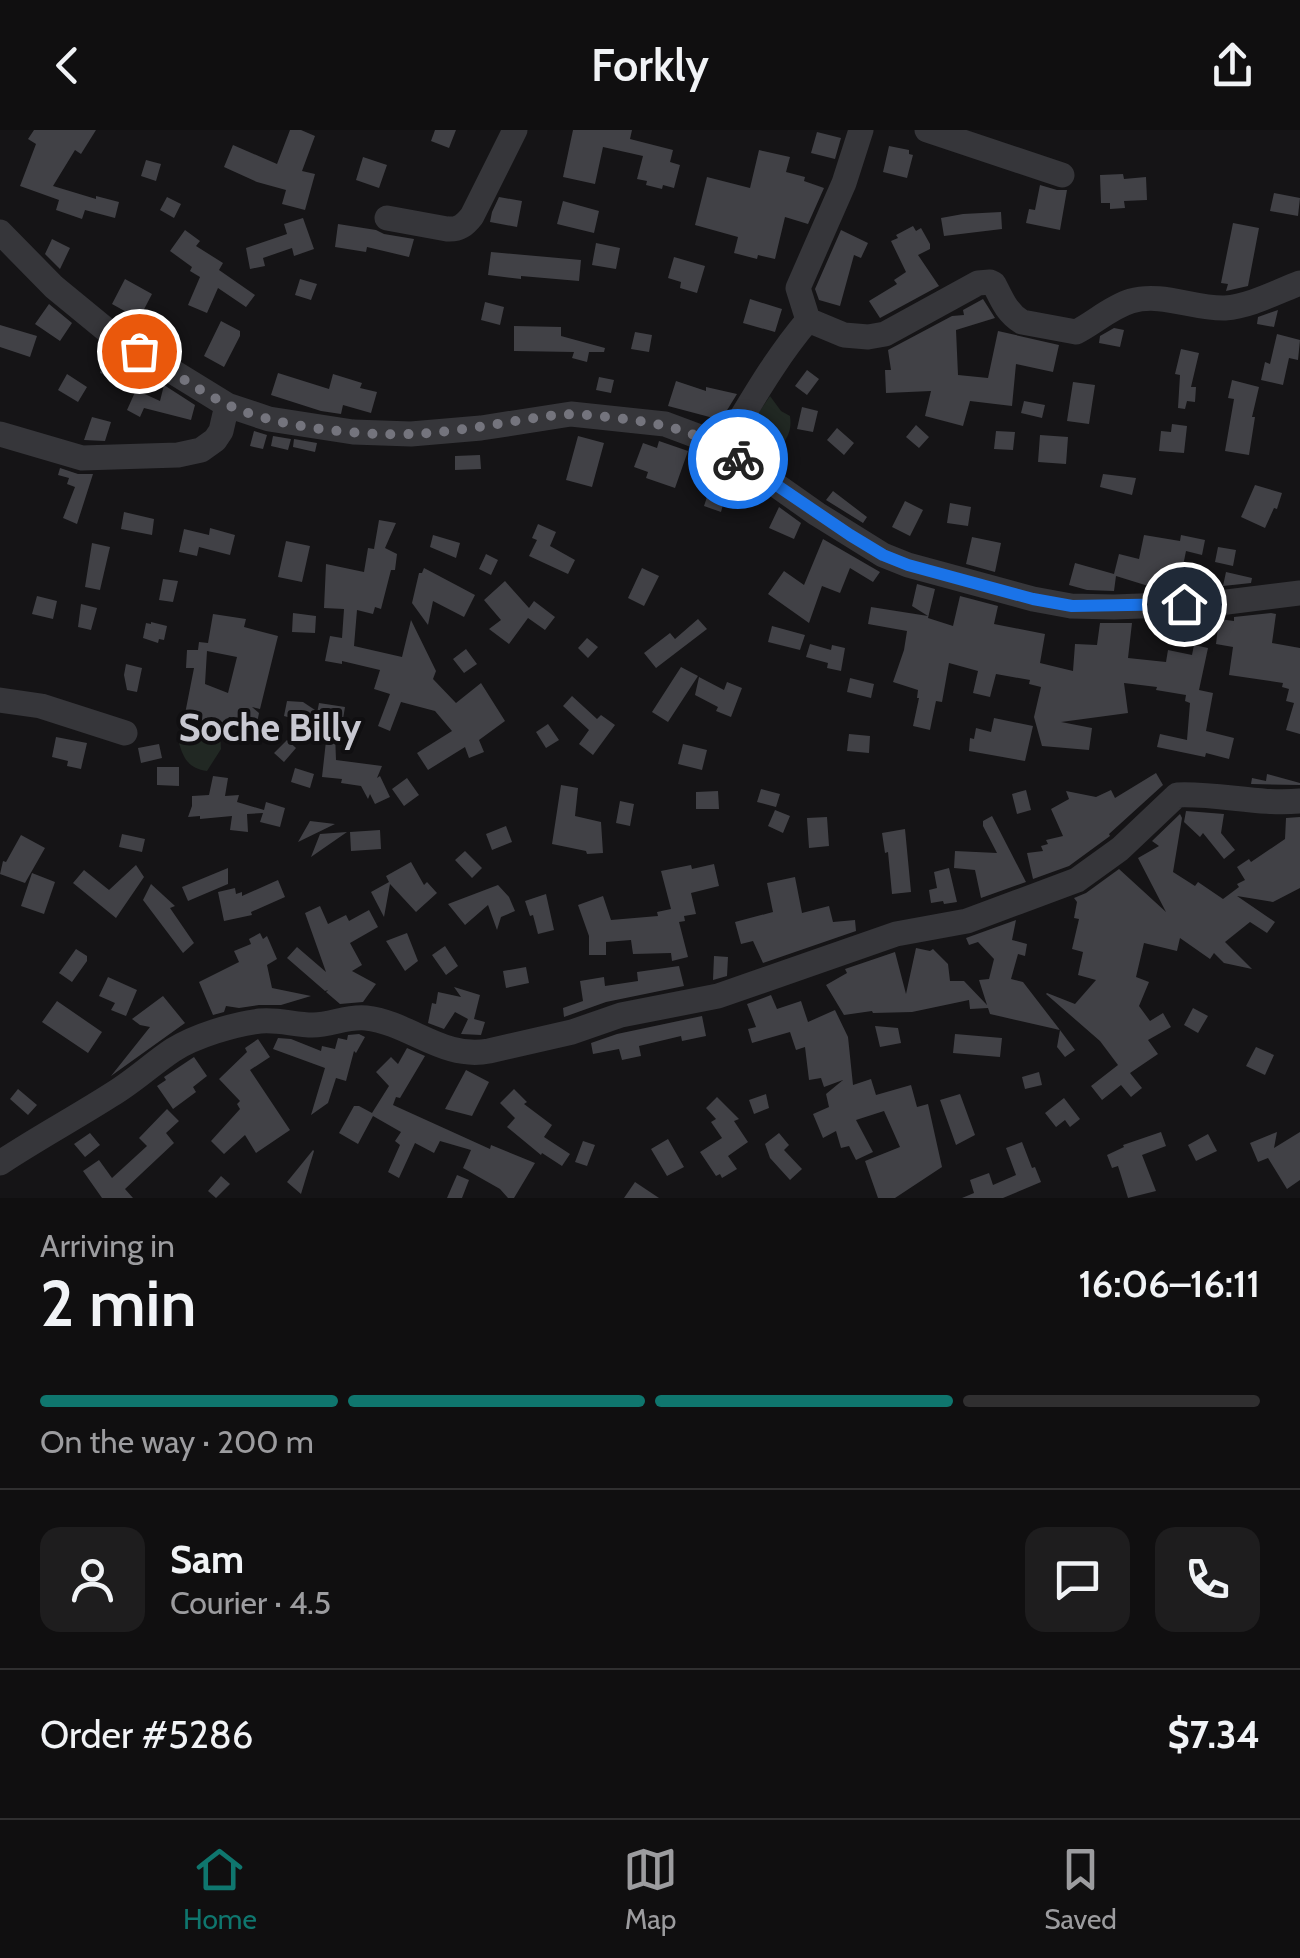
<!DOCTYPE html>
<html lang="en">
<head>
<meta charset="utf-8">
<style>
  body { margin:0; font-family:Cabin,sans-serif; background:#1e1d1e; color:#f1f3f6; height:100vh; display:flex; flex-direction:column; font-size:38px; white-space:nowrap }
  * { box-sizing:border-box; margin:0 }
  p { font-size:32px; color:#9c9c9f }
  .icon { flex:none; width:55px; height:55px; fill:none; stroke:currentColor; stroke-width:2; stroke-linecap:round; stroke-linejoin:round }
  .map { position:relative; height:1068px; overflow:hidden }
  .sheet { display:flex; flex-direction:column; background:#100f10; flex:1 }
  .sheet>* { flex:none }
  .pin { position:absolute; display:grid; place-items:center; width:85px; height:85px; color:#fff; margin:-42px; border:5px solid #fff; border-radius:50%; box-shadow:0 2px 10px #0007 }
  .courier { position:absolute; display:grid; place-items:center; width:100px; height:100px; margin:-50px; border:8px solid #1a73e8; border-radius:50%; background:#fff; color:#222; box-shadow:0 2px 12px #0007 }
  .head em { font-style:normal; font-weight:600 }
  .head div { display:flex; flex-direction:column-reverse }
  .head { display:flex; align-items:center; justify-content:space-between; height:170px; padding:0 40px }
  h1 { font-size:65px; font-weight:600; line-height:75px }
  .bar { display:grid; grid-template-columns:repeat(4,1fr); gap:15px 10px; align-content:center; height:120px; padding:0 40px }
  .bar i { height:12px; border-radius:8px; background:#302f30 }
  .bar .active { background:#0f766e }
  .bar p { grid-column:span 4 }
  .line { display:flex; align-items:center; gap:25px; padding:0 40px; border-top:2px solid #302f30 }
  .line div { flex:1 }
  .round { display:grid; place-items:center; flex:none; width:105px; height:105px; border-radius:20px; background:#1e1d1e }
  header { display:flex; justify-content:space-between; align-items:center; height:130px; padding:0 40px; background:#100f10; font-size:45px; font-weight:600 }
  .menu { display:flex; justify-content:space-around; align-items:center; height:140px; border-top:2px solid #302f30; background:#100f10; font-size:28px; color:#9c9c9f }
  .menu a { display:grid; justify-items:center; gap:5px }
  .menu .active { color:#0f766e }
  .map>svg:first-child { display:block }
  .green { fill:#212823 }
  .building { fill:#414146; fill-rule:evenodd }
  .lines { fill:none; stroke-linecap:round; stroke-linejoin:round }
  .minor { stroke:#36363a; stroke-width:25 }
  .done { stroke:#74747d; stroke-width:10; stroke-dasharray:0 18 }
  .route { stroke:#1a73e8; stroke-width:12 }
  .labels { text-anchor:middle; stroke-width:8; stroke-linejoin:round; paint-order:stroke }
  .quarter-label { font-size:38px; font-weight:bold; fill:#c8c8d1; stroke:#100f11 }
</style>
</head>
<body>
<header><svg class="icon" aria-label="back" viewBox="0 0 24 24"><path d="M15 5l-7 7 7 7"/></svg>Forkly<svg class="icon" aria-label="share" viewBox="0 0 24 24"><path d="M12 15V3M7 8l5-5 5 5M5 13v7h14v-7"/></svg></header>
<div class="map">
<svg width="1300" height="1068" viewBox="0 0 1300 1068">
  <rect width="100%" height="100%" fill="#151416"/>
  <!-- green -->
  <path class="green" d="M770,266L781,281L790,286C793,307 782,314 770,329L740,310Z
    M185,597C197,601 209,596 220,600L221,619L207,641C187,638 183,627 178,610Z"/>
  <!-- building -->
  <path class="building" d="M34,0H96L81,24L75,20L53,56L96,69V66L119,72L115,88L85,80L82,89L56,80L59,70L20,56L36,14L28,9Z
    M290,0H301L315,6L302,41L315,44L305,80L282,74L286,60L257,52L224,37L233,15L277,34Z
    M435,0H456L449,18L431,11Z
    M573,0H632L630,9L673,20L670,32L680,35L674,58L663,55L662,59L646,55L647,51L637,49L643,26L603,17L595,54L563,47Z
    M817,2L841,8L835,29L811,23Z
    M889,16L909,20V24L913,25L907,48L883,42Z
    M759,20L790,27L786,42L805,47L804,51L824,58L808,94L785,87L775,129L758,125L757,129L734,123L738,107L695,95L707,47L750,58Z
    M363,27L387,35L379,58L356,50Z
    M146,30L161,34L156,51L141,46Z
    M1123,44L1124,49L1146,47L1147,70L1124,71L1125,78L1110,79V73H1101L1100,45Z
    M1040,55L1057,60H1067L1060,100L1026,93L1029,79L1035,80Z
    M1274,63L1300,68L1298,86L1270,81Z
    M167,67L181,74L174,88L160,80Z
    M499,67L522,71L517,97L490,92L492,82Z
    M563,71L599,81L594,103L557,94Z
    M1001,82L1002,99L944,106L941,88L963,84Z
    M303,88L314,119L294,126L292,118L263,128L265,136L250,139L246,118L287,104L284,94Z
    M1233,93L1259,98L1248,156L1226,161L1228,154L1221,153Z
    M338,94L376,100L384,104L414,109L409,127L367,117L366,122L335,117Z
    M913,96L916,101L921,98L930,114V119L918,125L939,156L880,188L869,171L897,154L894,150L906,142L891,111L898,108L896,105Z
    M185,100L200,111L196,116L223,133L219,140L255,165L246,177L218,158L207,183L188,175L200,147L190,141L192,137L170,121Z
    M841,100L868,113L861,128L854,125L840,176L819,170L815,159Z
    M52,109L70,118L60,139L45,124Z
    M596,113L620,118L616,139L592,135Z
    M491,122L581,130L579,151L521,146V149L488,145Z
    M674,127L705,136L697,163L680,158L681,152L668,148Z
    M125,149L152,164L139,189L112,174Z
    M300,149L317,154L311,170L295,165Z
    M750,169L782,179L775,202L743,193Z
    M983,169L995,188L956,200L958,245L988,248L998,201L1059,215L1053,242L1016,234L1012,276L970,271L963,296L925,286L931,261L886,263L885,240H891L888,220L952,186L964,185L963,180Z
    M485,172L504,177L500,195L481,190Z
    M49,174L72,193L60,211L35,194Z
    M1278,180L1274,197L1257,194L1258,187Z
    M221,191L240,201V206L224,237L204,226Z
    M0,195L37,206L30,227L0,217Z
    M514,196L561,197V206L605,218L604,222H589L587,232L572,228L574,222L514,221Z
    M1114,198L1124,200L1120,217L1099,213L1100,206Z
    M635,202L652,205L649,222L631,219Z
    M1277,204L1300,210L1298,230L1289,228L1283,255L1261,250L1265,232L1270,234Z
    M1181,219L1199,223L1191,257H1196L1195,272L1187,271L1185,279L1178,278L1180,245L1175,244Z
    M105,227L124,234L118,249L100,243Z
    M807,240L819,249L807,265L795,256Z
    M278,243L329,259L333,244L362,253L360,258L377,262L371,283L343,275L341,284L321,281L271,265Z
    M67,244L87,257L78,272L58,260Z
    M599,247L614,250L611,263L596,260Z
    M1232,250L1259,257L1252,287H1255L1249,325L1225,321L1234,269L1228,268Z
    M676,251L706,261V257L737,264L721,290L668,276Z
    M1073,252L1095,255L1089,294L1067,291Z
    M164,255L195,275L191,290L144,278L140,287L127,280L136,260L160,271Z
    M1024,271L1045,275L1042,288L1021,283Z
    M802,277L818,281L813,302L797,299Z
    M92,287L111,292L105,311L84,310Z
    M1172,294L1187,296L1184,323L1159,321L1161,301L1171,302Z
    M916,295L929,307L919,318L906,307Z
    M837,298L854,313L844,325L827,310Z
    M254,301L267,305L263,319L250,316Z
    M996,301L1015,302L1013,320L994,319Z
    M1040,305L1068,307L1066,334L1038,332Z
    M273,306L291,309L288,320L271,316Z
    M578,306L604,313L592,357L566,350Z
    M294,309L317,313L315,322L293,317Z
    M659,311L688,321L675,358L646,348L648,342L634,337L643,313L657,318Z
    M480,325L481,339L455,340V326Z
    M60,338L78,344H93L77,394L63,388L75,357L67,354L69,348L58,345Z
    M1103,344L1136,348L1132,365L1100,357Z
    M711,355L727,360L721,382L704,376Z
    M1255,355L1282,363L1277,379L1274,378L1265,398L1241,387Z
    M833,361L867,387L863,393L826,370Z
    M905,371L923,380L910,406L892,397Z
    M950,373L971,377L968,396L947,393Z
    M779,377L801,393L794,409L769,398Z
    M124,382L154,389L152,405L121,399Z
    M379,390L396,393L385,418L397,424L395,440H391L381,479L375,477L373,484L357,480L354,516L402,527L411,490L436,541L433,549L456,573L481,553L505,591L479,610L484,622L469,628L465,617L428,640L417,623L452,601L435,581L401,572L390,601L378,596L390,564L374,559L380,540L342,531V534L325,531L330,506L342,508L344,479L324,478L326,434L364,442L368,418L374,419Z
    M538,394L556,402L550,416L575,430L568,444L529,426L537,410L532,408Z
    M210,398L235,405L230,425L199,417L197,426L179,422L184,399L209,405Z
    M433,405L460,413L456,428L430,417Z
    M1144,405L1180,411L1181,405L1205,410L1202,425L1186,421L1180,451L1205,457L1158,459L1116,446L1114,461L1087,460L1069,455L1075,433L1114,444L1119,424L1139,429Z
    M972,407L1001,413L995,442L966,434Z
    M823,409L880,442L873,452L850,438L840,463L822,456L809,493L768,464L784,441L804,455Z
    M286,411L310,416L302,452L278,447Z
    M92,413L110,417L100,460L85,457Z
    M1218,417L1236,420L1233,436L1215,432Z
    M486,424L498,430L491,445L479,439Z
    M424,438L475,465L464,487L433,471L428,495L412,473L419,443H422Z
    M642,438L659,446L644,476L628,468Z
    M1226,442L1252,448L1251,453L1223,456Z
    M163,449L178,451L173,472L159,470Z
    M505,451L529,478L534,471L555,487L545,500L528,488L509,514L489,499L501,490L484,470Z
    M917,454L935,459L928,488L953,496L960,466L998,476L994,494L1045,504L1040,533L1073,541L1075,514L1097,515L1100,493H1132L1128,528L1166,532L1168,520L1192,525L1194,515L1208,518L1199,560L1213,563L1206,601L1234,608L1229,629L1206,623L1205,627L1157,617L1160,604L1187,610L1190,573L1185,571L1186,565L1156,560L1157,557L1124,553L1128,583L1061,592L1092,598L1089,620L1042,616L1034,587L1041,557L1029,554L1030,550L996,544L990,567L973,563L978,541L949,533L942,572L936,571L930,600L913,596L919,568H917L918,560L893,552L904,520L907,501L868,494L871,477L928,486L912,476Z
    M37,466L57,471L53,489L32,484Z
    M81,474L97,478L91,500L78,497Z
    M293,483L316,486L315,503L292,502Z
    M1271,483L1276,484L1272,513L1300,518V604L1286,600L1294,573L1286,571L1289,559L1282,557L1283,553L1229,545L1233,517L1216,514L1219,489L1234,491V487Z
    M213,484L246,489L244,497L278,506L260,579L252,577L259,583L257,593L229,587L226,595L205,588L204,593L184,589L194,538H186L187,520H198L199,512L208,513ZM207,521L237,527L228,563L205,554Z
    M698,489L707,499L656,538L644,523L670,503L675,509Z
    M151,492L167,496L164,510L159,509L158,513L143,508L146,493L151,494Z
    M772,496L805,505L800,520L768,512Z
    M587,508L598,517L588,528L578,518Z
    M810,514L831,520L832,515L845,518L841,541L827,538L828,533L806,527Z
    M466,519L477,534L464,543L453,529Z
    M126,534L142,538L137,562L127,560L124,545Z
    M681,537L698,546L668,592L652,582Z
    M699,547L724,560L727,552L742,558L731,587L716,581L718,577L695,565Z
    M850,548L874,554L871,568L847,562Z
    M572,566L597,589L601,585L615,595L593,625L579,614L589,600L563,576Z
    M287,571L303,572L315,580L311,594L284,586Z
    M319,573L345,577L342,595L329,592L330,582L314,599Z
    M994,588L1033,596L1025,631L969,621L970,608L974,609L976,598L991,602Z
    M548,594L559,610L546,618L536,602Z
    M327,602L335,603L336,630L382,636L377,648L380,646L390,667L375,674L370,664L368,669L361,656L341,653L342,649L322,647Z
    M849,604L870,606L869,623L847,621Z
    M56,607L87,613L81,639L67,636L68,631L52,627Z
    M287,610L296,618L284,632L274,623Z
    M159,614L162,628L141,633L138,618Z
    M683,614L707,620L702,640L678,634Z
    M157,637H179V656L157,655Z
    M295,638L314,644L310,658L291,652Z
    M1156,643L1163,655L1109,704L1110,706L1069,736L1033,749L1027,723L1043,721L1041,716L1048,714L1046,710L1063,706L1051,679L1069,669L1066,661L1096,667L1111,660L1115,668Z
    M1267,644L1300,653V655L1251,654L1252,648L1266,651Z
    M213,646L228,648L225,666L239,665L237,672L264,680L266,672L285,678L280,697L260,692L263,683L247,684L248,702L230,700L232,686L200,689V686L188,687L192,676V666L209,665Z
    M407,648L419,665L404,676L392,659Z
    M561,655L578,658L575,686L601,692L603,723L587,724L586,721L552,714Z
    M761,659L780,664L776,677L757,672Z
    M1026,660L1031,680L1017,684L1012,664Z
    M718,661L719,679H696V662Z
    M620,671L634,674L630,696L616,693Z
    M775,680L790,686L783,703L768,696Z
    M1186,681L1224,684L1221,703L1235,720L1224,729L1203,703L1200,707L1184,692Z
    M1180,684L1182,688L1173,742L1195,756L1198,752L1223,769L1239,757L1237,754L1245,750L1237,737L1249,729L1251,732L1285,709L1286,688L1300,687V758L1273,772L1237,766L1275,792L1267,803L1250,792L1225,812L1252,839L1224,833L1214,823L1210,829L1180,808L1177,821L1144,813L1136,847L1149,852L1139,876L1150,891L1163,883L1171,897L1148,910L1158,924L1130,943L1142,958L1131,967L1121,955L1102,970L1091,956L1118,935L1100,911L1046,864L1047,863L1075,874L1096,850L1078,845L1083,822L1072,819L1079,789L1074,788L1077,772L1074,768L1086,763L1119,739L1166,782L1138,728L1159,716L1152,711Z
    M992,686L1026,752L981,768L975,740L954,738L955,721L997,723L983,696V691Z
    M827,687L829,716L809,718L807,688Z
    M310,691L335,694L298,712Z
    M506,696L512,712L492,720L486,704Z
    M905,699L911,762L892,764L888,722L885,723L882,703Z
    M380,700L381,719L351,721L350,702Z
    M347,702L311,727L320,704Z
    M122,704L145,709L142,722L119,717Z
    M21,705L45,718L25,753L0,744L3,731L6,732Z
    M465,721L482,738L472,748L455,730Z
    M411,732L424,755L427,752L437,763L416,782L390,754L384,787L371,762L389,752L386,746Z
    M714,734L719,756L691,763L696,784L684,786L685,791L679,792L688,827L672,831L671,823L633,824L631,810L606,812V825H589V806L578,775L603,766L611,790L658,786L657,782L671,779L661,741L691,735L692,739Z
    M136,735L144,747L116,788L73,753L84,740L109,760Z
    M228,738V754L188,771L182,757Z
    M949,738L957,772L944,774L943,771L931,773L929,760L937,758L934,742Z
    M32,743L55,752L44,784L21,776Z
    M795,747L802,783L829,776L833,792L855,790L856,801L763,833L753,811L741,814L735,792L773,782L767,753Z
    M278,750L285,767L251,782L252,785L224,791L218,762L235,758L236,764L242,762V766Z
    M151,754L175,776L170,778L194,813L183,823L143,770Z
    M498,755L509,767L515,781L501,787L497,800L488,775L465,795L448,774Z
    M546,764L554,800L538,804L533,785L530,786L525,771Z
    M320,776L328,794L346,785L349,791L369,780L378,797L350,813L362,835L352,841L376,854L363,872L340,874L326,862L328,860L325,861L287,828L297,817L326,842L305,783Z
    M1016,790L1012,810L1027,814L1025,826L1018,824L1011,849L1023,852L1060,900L990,884L988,878L970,879L969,870L912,882L873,883L872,881L844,885L826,855L847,843L845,839L895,822L906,864L916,818L930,821L933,819L948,834L950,851H964L987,875L979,850L989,849L994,829L978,812L969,815L966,808Z
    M260,803L263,809L267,806L277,829L267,835L272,858L311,866L281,875H259L239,878L226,876L224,882L213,885L199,852L239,832L234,821L251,814L249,809Z
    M407,803L418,831L405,841L386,811Z
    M445,816L458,836L446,845L432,825Z
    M76,819L87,826V831L72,852L59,843Z
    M714,826L728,827L727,846L713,850Z
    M679,836L684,856L606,872L564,887L563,878L583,871L580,851L604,847L605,856L638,851L637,842Z
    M526,837L529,853L506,858L503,841Z
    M108,847L137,860L126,886L111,880L115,873L99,866Z
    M454,857L480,865L474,889L485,892L481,905L461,904L468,889L455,882L444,899L428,893L432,873L436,874L438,862L461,867Z
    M771,865L777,879L801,871L808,892L835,880L848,907L853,955L871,949L876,965L911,955L917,977L928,974L942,1037L895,1068H878L865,1031L900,1017L884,981L856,990L873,1022L856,1030L849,1016L841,1018L836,1001L823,1008L813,984L829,977L826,964L843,950L824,957L821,948L809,950L805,917L796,920L790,902L752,913L748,899L756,897L747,874Z
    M163,866L185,893L111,946L150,897L140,895L132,889Z
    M57,871L102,902L88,923L42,892Z
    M1193,878L1208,886L1198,903L1184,895Z
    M702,886L706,906L682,911L681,906L639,916L641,926L622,930L619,919L593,924L591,913L617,904Z
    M875,896L898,898L901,913L880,917Z
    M1060,900L1075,920L1065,927L1057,917Z
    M359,904L365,907L356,923L354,921L346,951L336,948L328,973L311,985L325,938L273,919L278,908L291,909L321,921L322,916L335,919L338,908L347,910L348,905Z
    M955,904L1002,908L1000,927L953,923Z
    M258,909L270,927L250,940L290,1000L256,1023L245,1005L224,1024L211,1011L240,979L237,974L240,971L219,949L247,922L245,918Z
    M1256,917L1274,925L1265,945L1246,936Z
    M407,918L425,926L400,968L396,967L393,975L490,1019L491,1015L535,1033L514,1068H508L500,1059L463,1038L471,1020L440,1011L434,1023L415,1013L399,1048L388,1042L400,1015L395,1011L401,1002L373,986L358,1014L339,1003L354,976H359L372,983L389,956L376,942L391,927L398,934Z
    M194,927L207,946L193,957L196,962L173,979L157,956L166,950L164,947Z
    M466,940L489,952L472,986L445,979Z
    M1039,942L1042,955L1025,959L1022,947Z
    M18,959L37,975L28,985L10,969Z
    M514,959L527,972L524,974L552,995L544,1007L570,1024L562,1036L542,1023L541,1025L507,997L515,988L500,973Z
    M766,964L769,978L754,984L749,970Z
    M960,964L975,1005L956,1015L940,970Z
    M717,967L739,989L734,991L748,1012L728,1026L737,1039L722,1048L720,1044L716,1046L700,1022L722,1008L711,992L716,989L706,978Z
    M1064,968L1080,989L1070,997L1065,990L1056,997L1045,983Z
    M167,979L179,991L166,1003L174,1013L125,1059L133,1068H102L83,1041L99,1030L112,1048L147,1016L139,1008Z
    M1161,1002L1166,1016L1142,1025L1156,1061L1128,1068L1118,1036L1112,1038L1107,1025L1124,1017L1123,1015Z
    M1277,1002L1274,1018L1300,1002V1050L1287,1059L1268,1028L1258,1032L1250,1013Z
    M90,1003L100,1015L85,1027L74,1014Z
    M779,1003L789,1015L784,1020L802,1039L790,1050L770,1028L765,1014Z
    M1208,1004L1217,1021L1196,1031L1188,1015Z
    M668,1009L684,1037L667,1046L651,1019Z
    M583,1011L595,1015L587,1036L575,1032Z
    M1022,1012L1032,1038L1035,1037L1041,1052L1003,1068H962L974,1063L970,1050L989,1043L993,1055L1016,1045L1006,1018Z
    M313,1020L314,1021L301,1064L287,1052Z
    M457,1045L469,1050L462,1068H447Z
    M221,1046L230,1054L216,1068L208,1061Z
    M635,1052L659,1068H624Z"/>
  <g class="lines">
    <!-- minor -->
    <path class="minor" d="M927,0L1062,45
      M387,88L447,99C459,100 465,95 472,86L515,0
      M0,102L54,157L110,203L227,275L269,289L353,302L411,304L481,298L571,284L665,294L716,313L817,384L883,425L908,435L1033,469L1071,476L1114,477L1219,473L1300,463
      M808,190L844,205L868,207L885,204L978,153L990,152L994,154C1002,170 1007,183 1022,192L1076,202C1094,193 1111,177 1131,171C1162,162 1194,179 1225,178C1251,176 1276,162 1300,153
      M0,304L82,328L178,325L201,320L215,310L221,301L227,275
      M723,318C750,274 774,230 808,190L798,158L844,53L861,0
      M0,570L41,576L125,603
      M0,1033C36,1009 75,988 111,965C133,952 152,934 173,920C195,906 234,894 260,891C278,889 295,895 313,895C331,895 347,886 366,888C410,893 443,930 489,921L572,902L621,885L718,866L896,804L967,791L1018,772L1077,750L1120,719L1177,665C1218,663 1259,675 1300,671"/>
  </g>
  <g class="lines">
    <!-- done -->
    <path class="done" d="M139,221C167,238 195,258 224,273C271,297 359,306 412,304C461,302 508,291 556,285C576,283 597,286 617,288C665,294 698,301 738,329"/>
    <!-- route -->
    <path class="route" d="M738,329L850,405L883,425L908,435L1033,469L1072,476L1184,474"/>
  </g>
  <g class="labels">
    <!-- quarter labels -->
    <g class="quarter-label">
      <text x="270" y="611">Soche Billy</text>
    </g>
  </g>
</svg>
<div class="pin" style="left:139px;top:221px;background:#ea580c"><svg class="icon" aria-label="bag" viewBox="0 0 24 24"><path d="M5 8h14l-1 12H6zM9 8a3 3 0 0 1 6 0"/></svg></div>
<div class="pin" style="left:1184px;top:474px;background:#1f2937"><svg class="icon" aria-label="home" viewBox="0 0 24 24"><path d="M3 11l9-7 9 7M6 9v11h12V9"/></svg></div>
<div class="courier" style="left:738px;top:329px"><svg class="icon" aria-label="bike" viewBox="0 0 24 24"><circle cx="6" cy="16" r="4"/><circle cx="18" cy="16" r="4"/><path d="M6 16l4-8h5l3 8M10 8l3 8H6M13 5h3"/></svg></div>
</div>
<section class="sheet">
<div class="head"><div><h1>2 min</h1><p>Arriving in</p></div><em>16:06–16:11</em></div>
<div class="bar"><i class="active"></i><i class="active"></i><i class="active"></i><i></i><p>On the way · 200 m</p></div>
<div class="line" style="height:180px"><a class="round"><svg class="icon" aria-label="person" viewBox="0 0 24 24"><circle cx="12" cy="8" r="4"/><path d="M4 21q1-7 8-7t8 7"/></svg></a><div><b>Sam</b><p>Courier · 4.5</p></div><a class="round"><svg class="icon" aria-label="chat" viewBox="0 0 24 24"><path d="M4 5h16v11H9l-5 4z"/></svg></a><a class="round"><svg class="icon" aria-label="phone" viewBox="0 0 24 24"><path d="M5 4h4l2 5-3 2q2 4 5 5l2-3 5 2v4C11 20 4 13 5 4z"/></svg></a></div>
<div class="line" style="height:130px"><div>Order #5286</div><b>$7.34</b></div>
</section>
<nav class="menu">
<a class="active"><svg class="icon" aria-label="home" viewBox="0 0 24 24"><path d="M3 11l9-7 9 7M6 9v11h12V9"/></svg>Home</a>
<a><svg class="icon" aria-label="map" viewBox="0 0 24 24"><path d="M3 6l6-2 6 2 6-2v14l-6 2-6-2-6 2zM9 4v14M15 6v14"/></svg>Map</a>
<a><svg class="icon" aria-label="saved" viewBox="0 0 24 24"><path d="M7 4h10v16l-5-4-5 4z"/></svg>Saved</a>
</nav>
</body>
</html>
